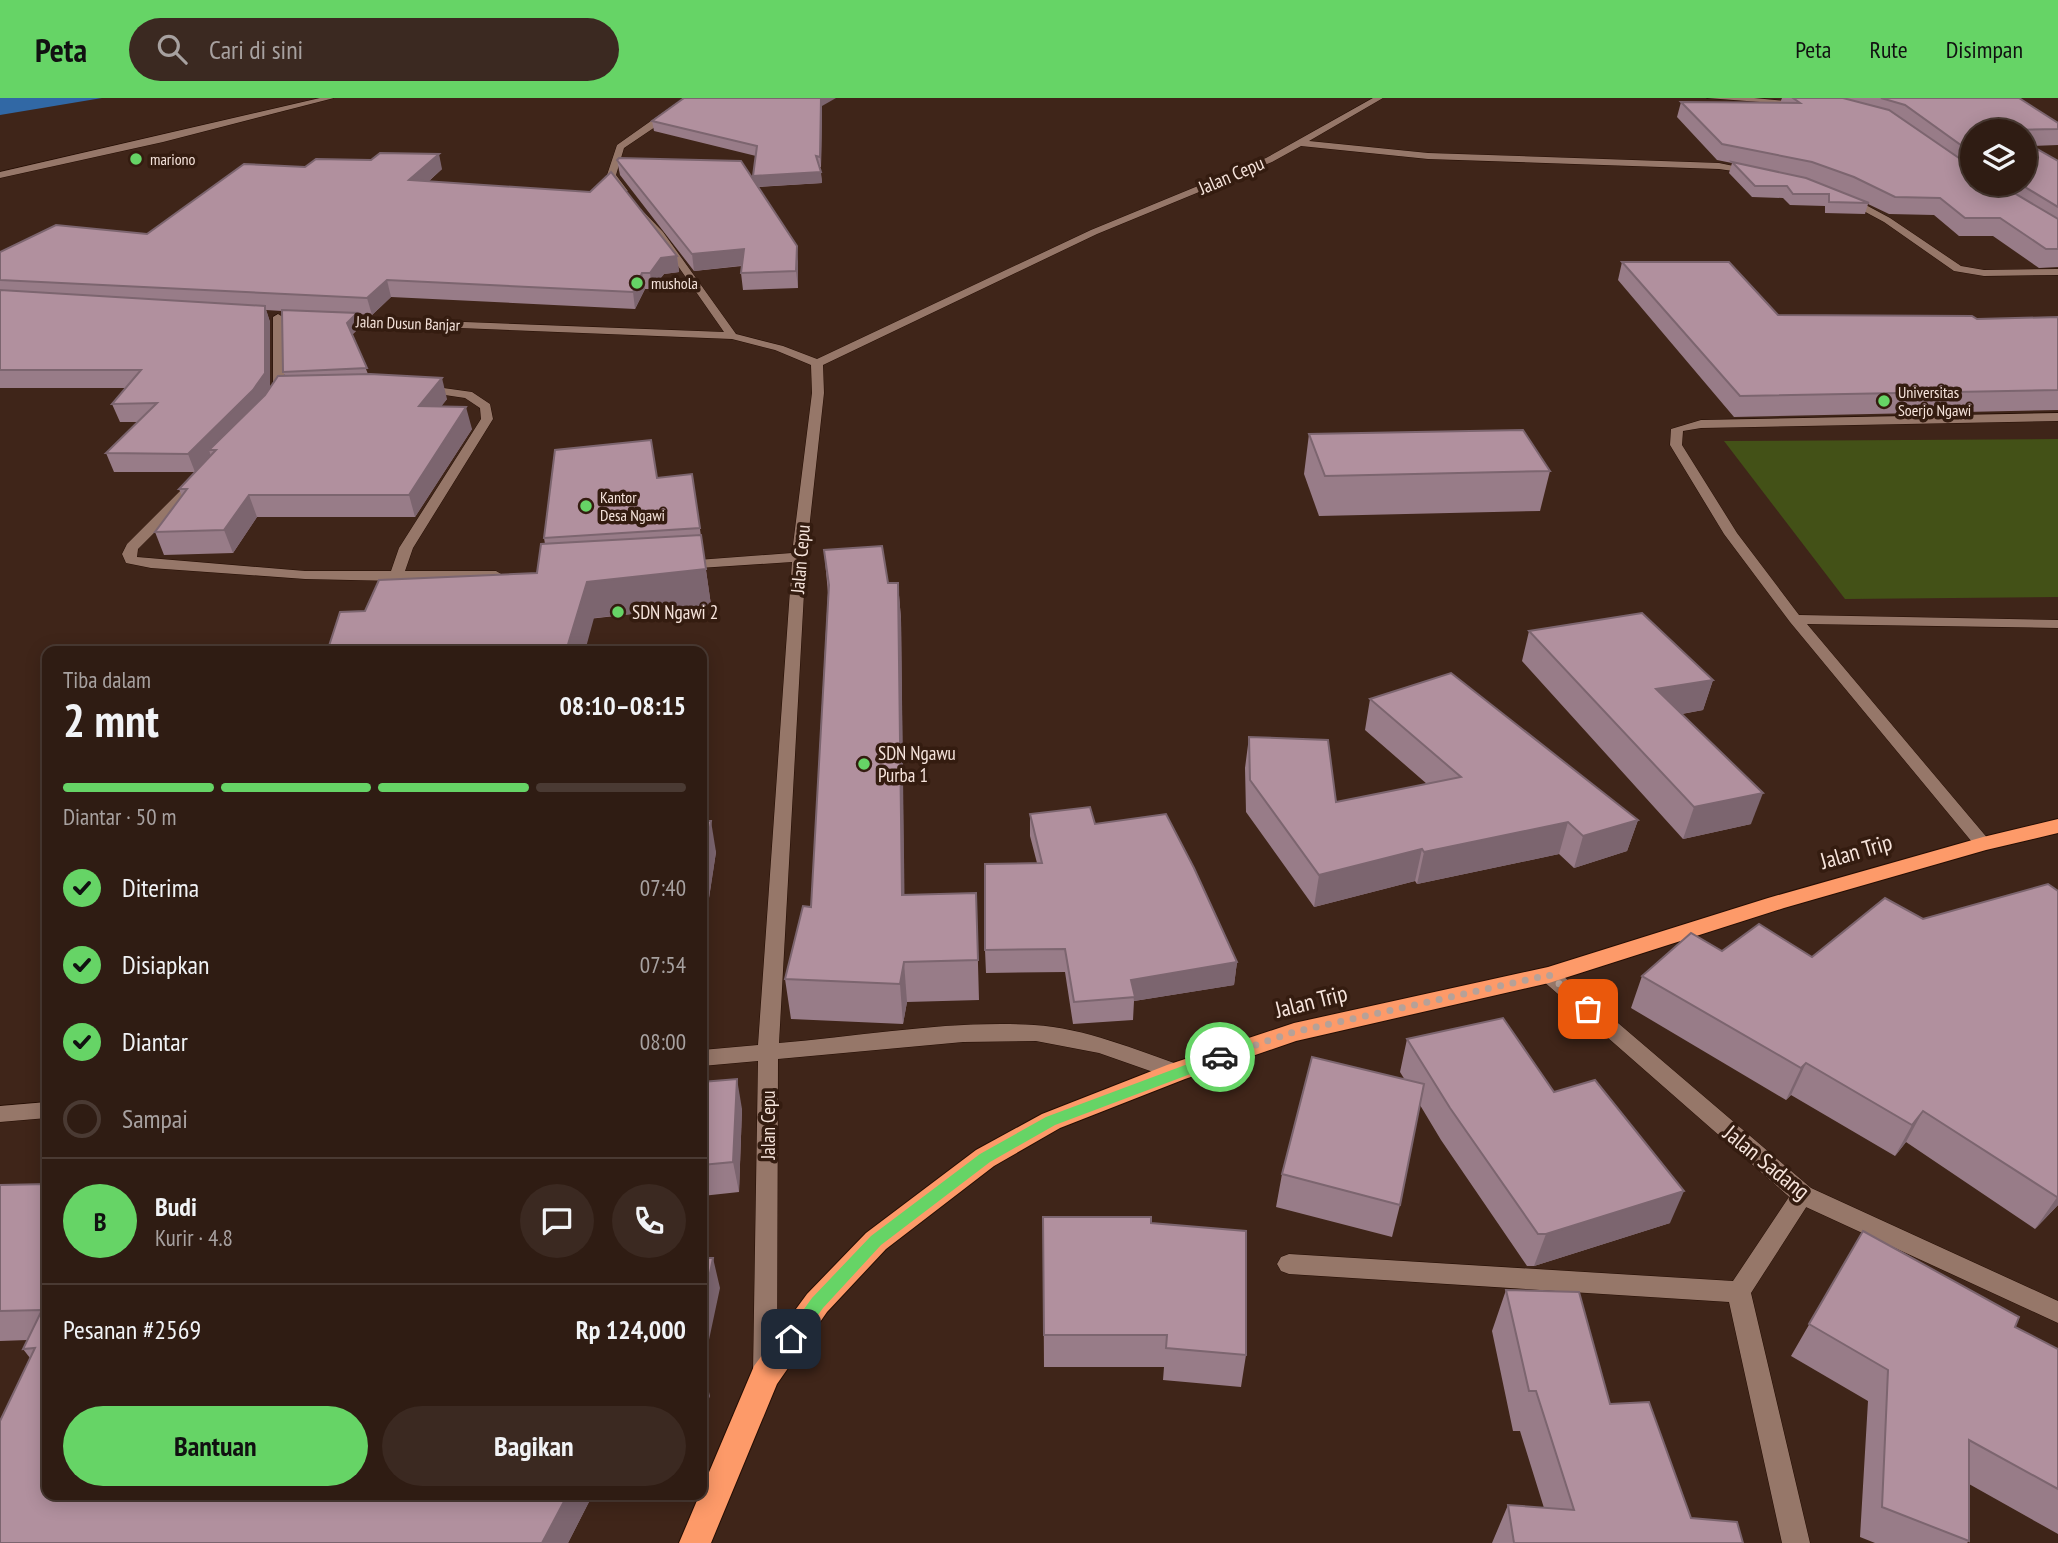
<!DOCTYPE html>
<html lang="id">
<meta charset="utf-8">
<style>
:root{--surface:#2f1c13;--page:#3b2921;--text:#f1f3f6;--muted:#a7a1a0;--line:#4a3a33;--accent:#66d466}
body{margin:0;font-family:"PT Sans Narrow",sans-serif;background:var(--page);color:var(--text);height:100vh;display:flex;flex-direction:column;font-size:26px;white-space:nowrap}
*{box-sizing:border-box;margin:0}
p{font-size:23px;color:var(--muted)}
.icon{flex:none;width:38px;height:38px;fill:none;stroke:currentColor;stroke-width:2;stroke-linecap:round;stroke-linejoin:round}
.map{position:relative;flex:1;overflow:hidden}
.details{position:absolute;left:42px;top:548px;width:665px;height:854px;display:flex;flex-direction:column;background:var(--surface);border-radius:14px;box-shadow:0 4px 18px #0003,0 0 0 2px var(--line)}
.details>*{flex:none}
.buttons{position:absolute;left:1960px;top:21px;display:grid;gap:14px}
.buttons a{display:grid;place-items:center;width:77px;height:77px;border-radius:50%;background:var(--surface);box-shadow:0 4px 18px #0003,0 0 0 2px var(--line);font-size:35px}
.pin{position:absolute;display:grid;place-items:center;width:60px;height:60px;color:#fff;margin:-30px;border-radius:14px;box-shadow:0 4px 10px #0006}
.courier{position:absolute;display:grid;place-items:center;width:70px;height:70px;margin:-35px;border:5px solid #66d466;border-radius:50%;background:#fff;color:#222;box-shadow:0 2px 9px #0007}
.head em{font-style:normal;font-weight:700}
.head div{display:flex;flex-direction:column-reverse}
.head{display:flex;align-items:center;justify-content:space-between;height:119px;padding:0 21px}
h1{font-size:46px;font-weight:700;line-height:52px}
.bar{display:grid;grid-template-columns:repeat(4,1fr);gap:10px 7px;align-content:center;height:84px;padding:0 21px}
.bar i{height:9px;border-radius:5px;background:var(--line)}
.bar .active{background:var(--accent)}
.bar p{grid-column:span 4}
.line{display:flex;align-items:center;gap:18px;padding:0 21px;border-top:2px solid var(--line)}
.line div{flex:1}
.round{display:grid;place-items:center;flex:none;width:74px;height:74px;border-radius:37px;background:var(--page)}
ol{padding:0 21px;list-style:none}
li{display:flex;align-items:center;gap:21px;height:77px}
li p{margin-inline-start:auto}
li .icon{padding:7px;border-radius:50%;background:var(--accent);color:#111;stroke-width:4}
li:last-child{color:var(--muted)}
li i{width:38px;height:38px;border:4px solid var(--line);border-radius:50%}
.cta{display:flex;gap:14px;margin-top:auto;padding:14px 21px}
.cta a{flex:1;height:80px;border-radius:42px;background:var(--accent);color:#111;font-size:28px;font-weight:700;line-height:80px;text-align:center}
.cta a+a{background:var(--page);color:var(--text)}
header{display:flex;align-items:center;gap:42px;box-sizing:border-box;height:98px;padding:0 35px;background:var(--accent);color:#111}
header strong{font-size:33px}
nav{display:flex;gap:38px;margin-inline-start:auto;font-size:24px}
.search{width:490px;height:63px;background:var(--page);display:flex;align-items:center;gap:18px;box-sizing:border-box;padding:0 24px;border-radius:38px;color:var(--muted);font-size:26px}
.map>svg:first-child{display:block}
.green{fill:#435117}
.water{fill:#3168a5}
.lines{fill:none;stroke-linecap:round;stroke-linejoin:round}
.lane-casing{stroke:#250e04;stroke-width:1}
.street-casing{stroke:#250e04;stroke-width:1}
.secondary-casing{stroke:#250e04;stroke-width:1}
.highway-casing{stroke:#250e04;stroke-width:2}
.lane{fill:#967769;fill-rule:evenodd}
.street{fill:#967769;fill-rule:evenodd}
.secondary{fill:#967769;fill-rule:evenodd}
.highway{fill:#fd9a69;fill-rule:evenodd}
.wall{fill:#987c88;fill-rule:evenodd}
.shaded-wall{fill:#7c656f}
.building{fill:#b1909e;stroke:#7c656f;stroke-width:2}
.route{fill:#66d466}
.done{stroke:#b6a198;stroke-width:7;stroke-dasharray:0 12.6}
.poi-dot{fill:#66d466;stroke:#341c10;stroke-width:2.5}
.labels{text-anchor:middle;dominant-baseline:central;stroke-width:7;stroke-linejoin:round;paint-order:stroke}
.far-poi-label{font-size:16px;fill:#f6e4dc;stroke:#341c10;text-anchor:start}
.far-street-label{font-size:16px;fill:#f6e4dc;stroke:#341c10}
.street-label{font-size:19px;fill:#f6e4dc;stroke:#341c10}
.poi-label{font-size:19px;fill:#f6e4dc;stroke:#341c10;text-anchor:start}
.near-street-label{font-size:23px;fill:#f6e4dc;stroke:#341c10}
</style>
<header>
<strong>Peta</strong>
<div class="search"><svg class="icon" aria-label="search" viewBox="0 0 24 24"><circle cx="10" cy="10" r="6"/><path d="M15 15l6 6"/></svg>Cari di sini</div>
<nav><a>Peta</a><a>Rute</a><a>Disimpan</a></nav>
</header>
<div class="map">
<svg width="2058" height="1445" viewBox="0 0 2058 1445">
<rect width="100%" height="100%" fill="#3f2519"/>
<path class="green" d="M2058 341V499L1845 501 1724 343Z"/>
<path class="water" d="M0 0H102L0 17Z"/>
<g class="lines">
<g class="lane-casing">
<path id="lane" d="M2058 315V323L1701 330 1683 333 1682 347 1737 435 1799 517 2058 522V530L1807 526 1989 742 1992 746 1989 750H1977L1790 524 1724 436 1670 347 1671 331 1701 322Z"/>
</g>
<g class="street-casing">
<g id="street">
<path d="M320 0H334L163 44 0 80V74Z"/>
<path d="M698 0 624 50 616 77 628 93 620 95 607 77 617 47 682 1Z"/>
<path d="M1373 0H1383L1309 43 1428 55 1719 65 1758 73 1754 76 1719 71 1428 61 1301 48 1272 64 1097 136 823 267 824 295 806 459 779 945C863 938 950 922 1034 927 1085 930 1136 952 1183 968L1186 974 1183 980 1176 982 1099 955 1036 943 963 944 778 961 777 1275 774 1283 765 1286 756 1283 753 1275 758 963 702 968V952L758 947 792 464 684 471 677 467 684 463 792 455 812 295 811 267 775 252 732 241 335 225 330 222 335 219 724 234 657 138 636 114 641 111 663 134 736 236 783 248 817 261 1091 132 1266 60Z"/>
<path d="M1707 0H1754L1806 5 1802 7Z"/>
<path d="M1845 99H1851L1890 120 1961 168 1984 172 2058 171V177L1984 178 1954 173 1884 124 1845 103Z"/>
<path d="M278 216 283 219 285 294 275 303 269 299 273 294V219Z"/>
<path d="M422 287 472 294 490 306 493 321 413 450 405 473H496L503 477 501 480 396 483 305 481 151 470 126 465 122 456 127 446 190 383 195 382 202 386 200 389 138 451 137 459 305 473H391L399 450 481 321 480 310 465 300 418 293V289Z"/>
<path d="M47 1004V1020L0 1024V1008Z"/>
<path d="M1803 1088 1811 1090 1814 1097 1751 1195 1810 1445H1782L1729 1204 1289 1176 1281 1173 1277 1166 1281 1159 1289 1156 1733 1183 1795 1090Z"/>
</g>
</g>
<g class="secondary-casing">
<path id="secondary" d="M1549 870 1556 872 1811 1090 2058 1203V1225L1795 1104 1542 882 1539 877 1542 872Z"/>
</g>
<g class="highway-casing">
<path id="highway" d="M2058 721V735L1986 752 1784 810 1549 885 1296 943 1185 981 1060 1030 994 1068 886 1151 827 1214 777 1286 711 1445H679L754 1268 807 1196 866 1135 976 1052 1042 1016 1167 967 1294 925 1548 869 1768 800 1983 739Z"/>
</g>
<use href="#lane" class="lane"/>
<use href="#street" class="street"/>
<use href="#secondary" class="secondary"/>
<use href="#highway" class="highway"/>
</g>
<g class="wall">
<path d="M1782 0H2019L2058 25V47L2031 48 2058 63V169L2039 170 1993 138H1959L1934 117 1889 116 1868 106 1865 116 1825 115V108L1790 107 1783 100 1752 99 1729 75 1732 65 1717 62 1677 19 1681 4 1780 5ZM1972 33H2025V86H1972Z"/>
<path d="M822 8 821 69H820L822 85 758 89 798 164V190L743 192 741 175 742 168 694 173 620 77 617 62 753 82 756 58 654 33 652 23Z"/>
<path d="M371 62 442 71 428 84 677 158 679 174 664 176 652 191H645L635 211 391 199 372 217 357 216 361 228 352 237 368 276 447 301 441 308 472 331 415 419H257L233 455 164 457 155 434 182 398 179 391 195 374H114L106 355 138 324H120L112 306 127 290H0V154L147 136 305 69ZM266 212 282 213 283 274 285 278 270 289V224Z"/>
<path d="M1622 164 1778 217 1977 221 2058 219V312L1734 319 1618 182Z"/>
<path d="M1309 336 1550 373 1540 413 1319 418 1304 376Z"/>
<path d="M692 376 711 507 328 551 365 513 537 475 545 446 544 440 658 380Z"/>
<path d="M824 452 888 485H898L901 521 904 797 976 795 979 902 907 904 903 926 791 921 785 881 811 809 828 495Z"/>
<path d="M1529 533 1713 582 1703 612 1682 616 1751 726 1683 741 1522 563Z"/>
<path d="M1370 601 1638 722 1627 753 1574 770 1559 756 1417 786 1415 783 1314 809 1246 714 1245 670 1249 639 1336 704 1427 686 1365 632Z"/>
<path d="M1030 716 1095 726 1237 864 1234 887 1134 903 1133 922 1073 926 1065 874 986 875 985 852 1037 765 1030 738Z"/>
<path d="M702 723 716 754 707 813H702Z"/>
<path d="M2058 793V1107L2035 1131 1906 1044 1895 1058 1791 997 1786 1002 1631 910 1642 878 1722 853 1812 859 1923 821Z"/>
<path d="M1407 941 1554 994 1670 1125 1534 1168H1527L1441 1042 1420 1007 1400 1107 1392 1139 1276 1109 1282 1076 1405 982 1400 974Z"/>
<path d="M702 984 742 1011 739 1094 702 1098Z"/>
<path d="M47 1086V1396H593L568 1445H0V1323L30 1260 23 1251 28 1242 0 1243V1087Z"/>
<path d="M1043 1119 1151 1125 1246 1257 1241 1289 1163 1282 1164 1269H1044Z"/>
<path d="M1863 1133 2015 1229 2058 1251V1436L1969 1386V1443L1967 1445H1875L1860 1439 1868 1303 1791 1258Z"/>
<path d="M1506 1192 1610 1306 1691 1420 1743 1445H1492L1508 1407 1544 1410 1520 1333H1513L1492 1233Z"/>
</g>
<g class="shaded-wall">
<path d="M821 0H836L822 8 821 69 820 59Z"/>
<path d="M439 56 442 71 413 97 409 82Z"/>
<path d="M821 74 822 85 754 89 753 78Z"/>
<path d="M797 148 798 164V190L796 173Z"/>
<path d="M744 151 746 167 694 173 692 156Z"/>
<path d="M677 158 679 174 664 176 652 191 650 175 661 160Z"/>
<path d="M642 175 645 191 635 211 633 194Z"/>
<path d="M387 182 391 199 372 217 367 200Z"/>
<path d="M265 208 270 224V293L216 352H209L211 358 195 374 188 356Z"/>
<path d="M357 215 361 228 350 238 347 225Z"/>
<path d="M442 280 447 301 425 330 419 308Z"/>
<path d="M466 309 472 331 415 419 409 397Z"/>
<path d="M249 397 257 419 233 455 224 432Z"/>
<path d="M701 437 711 507 594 520 585 553H566L587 484Z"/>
<path d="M898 485 901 521 905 837 902 797Z"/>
<path d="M1713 582 1703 612 1647 622 1656 591Z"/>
<path d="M1763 695 1751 726 1683 741 1694 709Z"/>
<path d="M1638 722 1627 753 1574 770 1583 738Z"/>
<path d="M711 723 716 754 707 813 702 779Z"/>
<path d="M1568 724 1559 756 1417 786 1424 754Z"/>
<path d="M1422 751 1415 783 1314 809 1319 777Z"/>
<path d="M904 864 907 904 903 926 900 886Z"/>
<path d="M1237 864 1234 887 1134 903 1131 882Z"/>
<path d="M1806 965 1791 997 1786 1002 1801 970Z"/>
<path d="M737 981 742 1011 739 1094 733 1064Z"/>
<path d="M1923 1013 1906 1044 1895 1058 1912 1027Z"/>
<path d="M1684 1093 1670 1125 1534 1168 1546 1136Z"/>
<path d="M2058 1098V1107L2035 1131Z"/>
<path d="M713 1160 720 1190 703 1270 710 1298 702 1319V1215Z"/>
<path d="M568 1396H593L568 1445H542Z"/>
</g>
<g class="building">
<path d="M684 0H821L820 59 816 58 821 74 753 78 757 48 652 23Z"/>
<path d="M1793 0H1843L1889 12 1972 69V86H1999L2058 121V151H2046L2000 120H1965L1940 100 1895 99 1854 79 1812 64 1722 46 1681 4 1800 5Z"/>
<path d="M1881 0H2019L2058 25V31L1972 33V55L1905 7Z"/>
<path d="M2025 44 2058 63V109L2020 86H2025Z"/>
<path d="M380 55 439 56 409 82 590 94 611 74 677 158 661 160 650 175H642L633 194 387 182 367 200 0 182V154L56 127 147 136 244 66 305 69 316 61 371 62Z"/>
<path d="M619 60 741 63 797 148 796 173 741 175 744 151 692 156 617 62Z"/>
<path d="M1732 64 1806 80 1869 105 1829 104V96H1793L1787 88H1755Z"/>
<path d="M1622 164H1729L1778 217 1972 218 1977 221 2058 219V292L1740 298Z"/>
<path d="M0 192 265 208V275L253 292 188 356 106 355 157 305 112 306 141 272H0Z"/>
<path d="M282 212 357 215 347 225 367 270 283 274Z"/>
<path d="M370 276 442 280 419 308 466 309 409 397H249L224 432 155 434 187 391H179L216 352H209L265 297 278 278Z"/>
<path d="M1523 332 1550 373 1325 378 1309 336Z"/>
<path d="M651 342 657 380 692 376 700 430 544 440 555 352Z"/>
<path d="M701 437 706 471 587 484 566 553H315L316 551H328L340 514 365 513 379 482 537 475 541 446Z"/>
<path d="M882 448 888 485H898L902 797 976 795 978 862 904 864 900 886 785 881 803 808 811 809 829 487 824 452Z"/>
<path d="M1642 515 1713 582 1656 591 1763 695 1694 709 1529 533Z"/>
<path d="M1451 575 1638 722 1583 738 1568 724 1424 754 1422 751 1319 777 1250 682 1249 639 1328 642 1336 704 1461 679 1370 601Z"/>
<path d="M1090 709 1095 726 1166 716 1194 770 1237 864 1131 882 1135 899 1074 904 1065 851 985 852V766L1042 765 1030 716Z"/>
<path d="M702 723H711L702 779Z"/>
<path d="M2048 786 2058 793V1098L2057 1099 1923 1013 1912 1027 1806 965 1801 970 1642 878 1691 835 1722 853 1759 826 1812 859 1885 800 1923 821Z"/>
<path d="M1503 920 1554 994 1595 982 1684 1093 1546 1136H1538L1450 1010 1407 941Z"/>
<path d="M1312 959 1424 986 1400 1107 1282 1076Z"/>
<path d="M737 981 733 1064 702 1067V984Z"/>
<path d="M47 1086V1396H568L542 1445H0V1323L35 1250 23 1251 42 1212 0 1213V1087Z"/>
<path d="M1043 1119H1151V1125L1246 1133V1257L1166 1250 1167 1237H1044Z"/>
<path d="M1863 1133 2019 1219 2015 1229 2058 1251V1391L1969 1342V1443L1882 1409 1888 1272 1809 1226Z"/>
<path d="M702 1160H713L702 1215Z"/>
<path d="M1506 1192 1579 1194 1610 1306 1649 1304 1691 1420 1737 1424 1743 1445H1514L1508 1407 1574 1412 1536 1293H1529Z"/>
</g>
<path class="route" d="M1220 954 1227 959 1225 963 1055 1027 990 1064 881 1147 823 1210 797 1246H786L783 1241 786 1236 812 1200 871 1138 980 1056 1046 1019Z"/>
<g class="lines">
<path class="done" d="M1220 959 1294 934 1549 877 1588 911"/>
</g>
<g class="poi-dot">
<circle cx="136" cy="61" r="7"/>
<circle cx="637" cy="185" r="7"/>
<circle cx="1884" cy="303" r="7"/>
<circle cx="586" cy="408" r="7"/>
<circle cx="618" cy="514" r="7"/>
<circle cx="864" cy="666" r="7"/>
</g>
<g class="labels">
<g class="far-poi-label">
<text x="150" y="61">mariono</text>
<text x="651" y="185">mushola</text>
<text x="1898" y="294">Universitas<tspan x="1898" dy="18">Soerjo Ngawi</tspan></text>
<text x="600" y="399">Kantor<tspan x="600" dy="18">Desa Ngawi</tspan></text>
</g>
<g class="far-street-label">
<text transform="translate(408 225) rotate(2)">Jalan Dusun Banjar</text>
</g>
<g class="street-label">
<text transform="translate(1231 77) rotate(-23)">Jalan Cepu</text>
<text transform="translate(800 461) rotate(-85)">Jalan Cepu</text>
<text transform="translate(768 1027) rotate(-90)">Jalan Cepu</text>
</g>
<g class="poi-label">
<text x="632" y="514">SDN Ngawi 2</text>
<text x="878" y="655">SDN Ngawu<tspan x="878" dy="22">Purba 1</tspan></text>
</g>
<g class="near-street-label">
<text transform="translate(1856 753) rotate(-16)">Jalan Trip</text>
<text transform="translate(1311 903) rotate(-14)">Jalan Trip</text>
<text transform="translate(1767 1064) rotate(39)">Jalan Sadang</text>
</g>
</g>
</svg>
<div class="buttons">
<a><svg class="icon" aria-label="layers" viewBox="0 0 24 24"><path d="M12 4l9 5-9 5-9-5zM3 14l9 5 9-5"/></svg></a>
</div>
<div class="pin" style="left:1588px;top:911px;background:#ea580c"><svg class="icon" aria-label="bag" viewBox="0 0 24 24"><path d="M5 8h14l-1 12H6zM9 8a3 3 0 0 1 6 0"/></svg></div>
<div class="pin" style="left:791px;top:1241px;background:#1f2937"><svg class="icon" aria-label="home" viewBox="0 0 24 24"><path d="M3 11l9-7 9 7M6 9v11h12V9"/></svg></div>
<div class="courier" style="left:1220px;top:959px"><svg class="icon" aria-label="car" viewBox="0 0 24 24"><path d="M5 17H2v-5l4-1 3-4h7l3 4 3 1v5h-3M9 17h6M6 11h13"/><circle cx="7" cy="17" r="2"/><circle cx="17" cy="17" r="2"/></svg></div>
<section class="details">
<div class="head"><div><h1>2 mnt</h1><p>Tiba dalam</p></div><em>08:10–08:15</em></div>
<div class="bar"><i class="active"></i><i class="active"></i><i class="active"></i><i></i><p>Diantar · 50 m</p></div>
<ol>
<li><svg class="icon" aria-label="check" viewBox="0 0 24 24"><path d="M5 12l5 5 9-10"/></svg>Diterima<p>07:40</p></li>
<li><svg class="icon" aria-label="check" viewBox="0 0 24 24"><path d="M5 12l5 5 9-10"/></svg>Disiapkan<p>07:54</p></li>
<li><svg class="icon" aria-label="check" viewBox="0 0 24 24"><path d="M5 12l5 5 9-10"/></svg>Diantar<p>08:00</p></li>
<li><i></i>Sampai</li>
</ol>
<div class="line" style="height:126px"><b class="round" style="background:var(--accent);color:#111">B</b><div><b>Budi</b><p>Kurir · 4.8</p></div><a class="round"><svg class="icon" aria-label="chat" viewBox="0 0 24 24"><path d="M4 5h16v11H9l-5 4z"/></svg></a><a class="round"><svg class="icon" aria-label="phone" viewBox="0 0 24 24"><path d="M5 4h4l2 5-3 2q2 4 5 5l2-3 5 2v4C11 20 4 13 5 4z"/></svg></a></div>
<div class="line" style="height:91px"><div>Pesanan #2569</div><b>Rp 124,000</b></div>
<div class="cta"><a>Bantuan</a><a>Bagikan</a></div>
</section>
</div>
